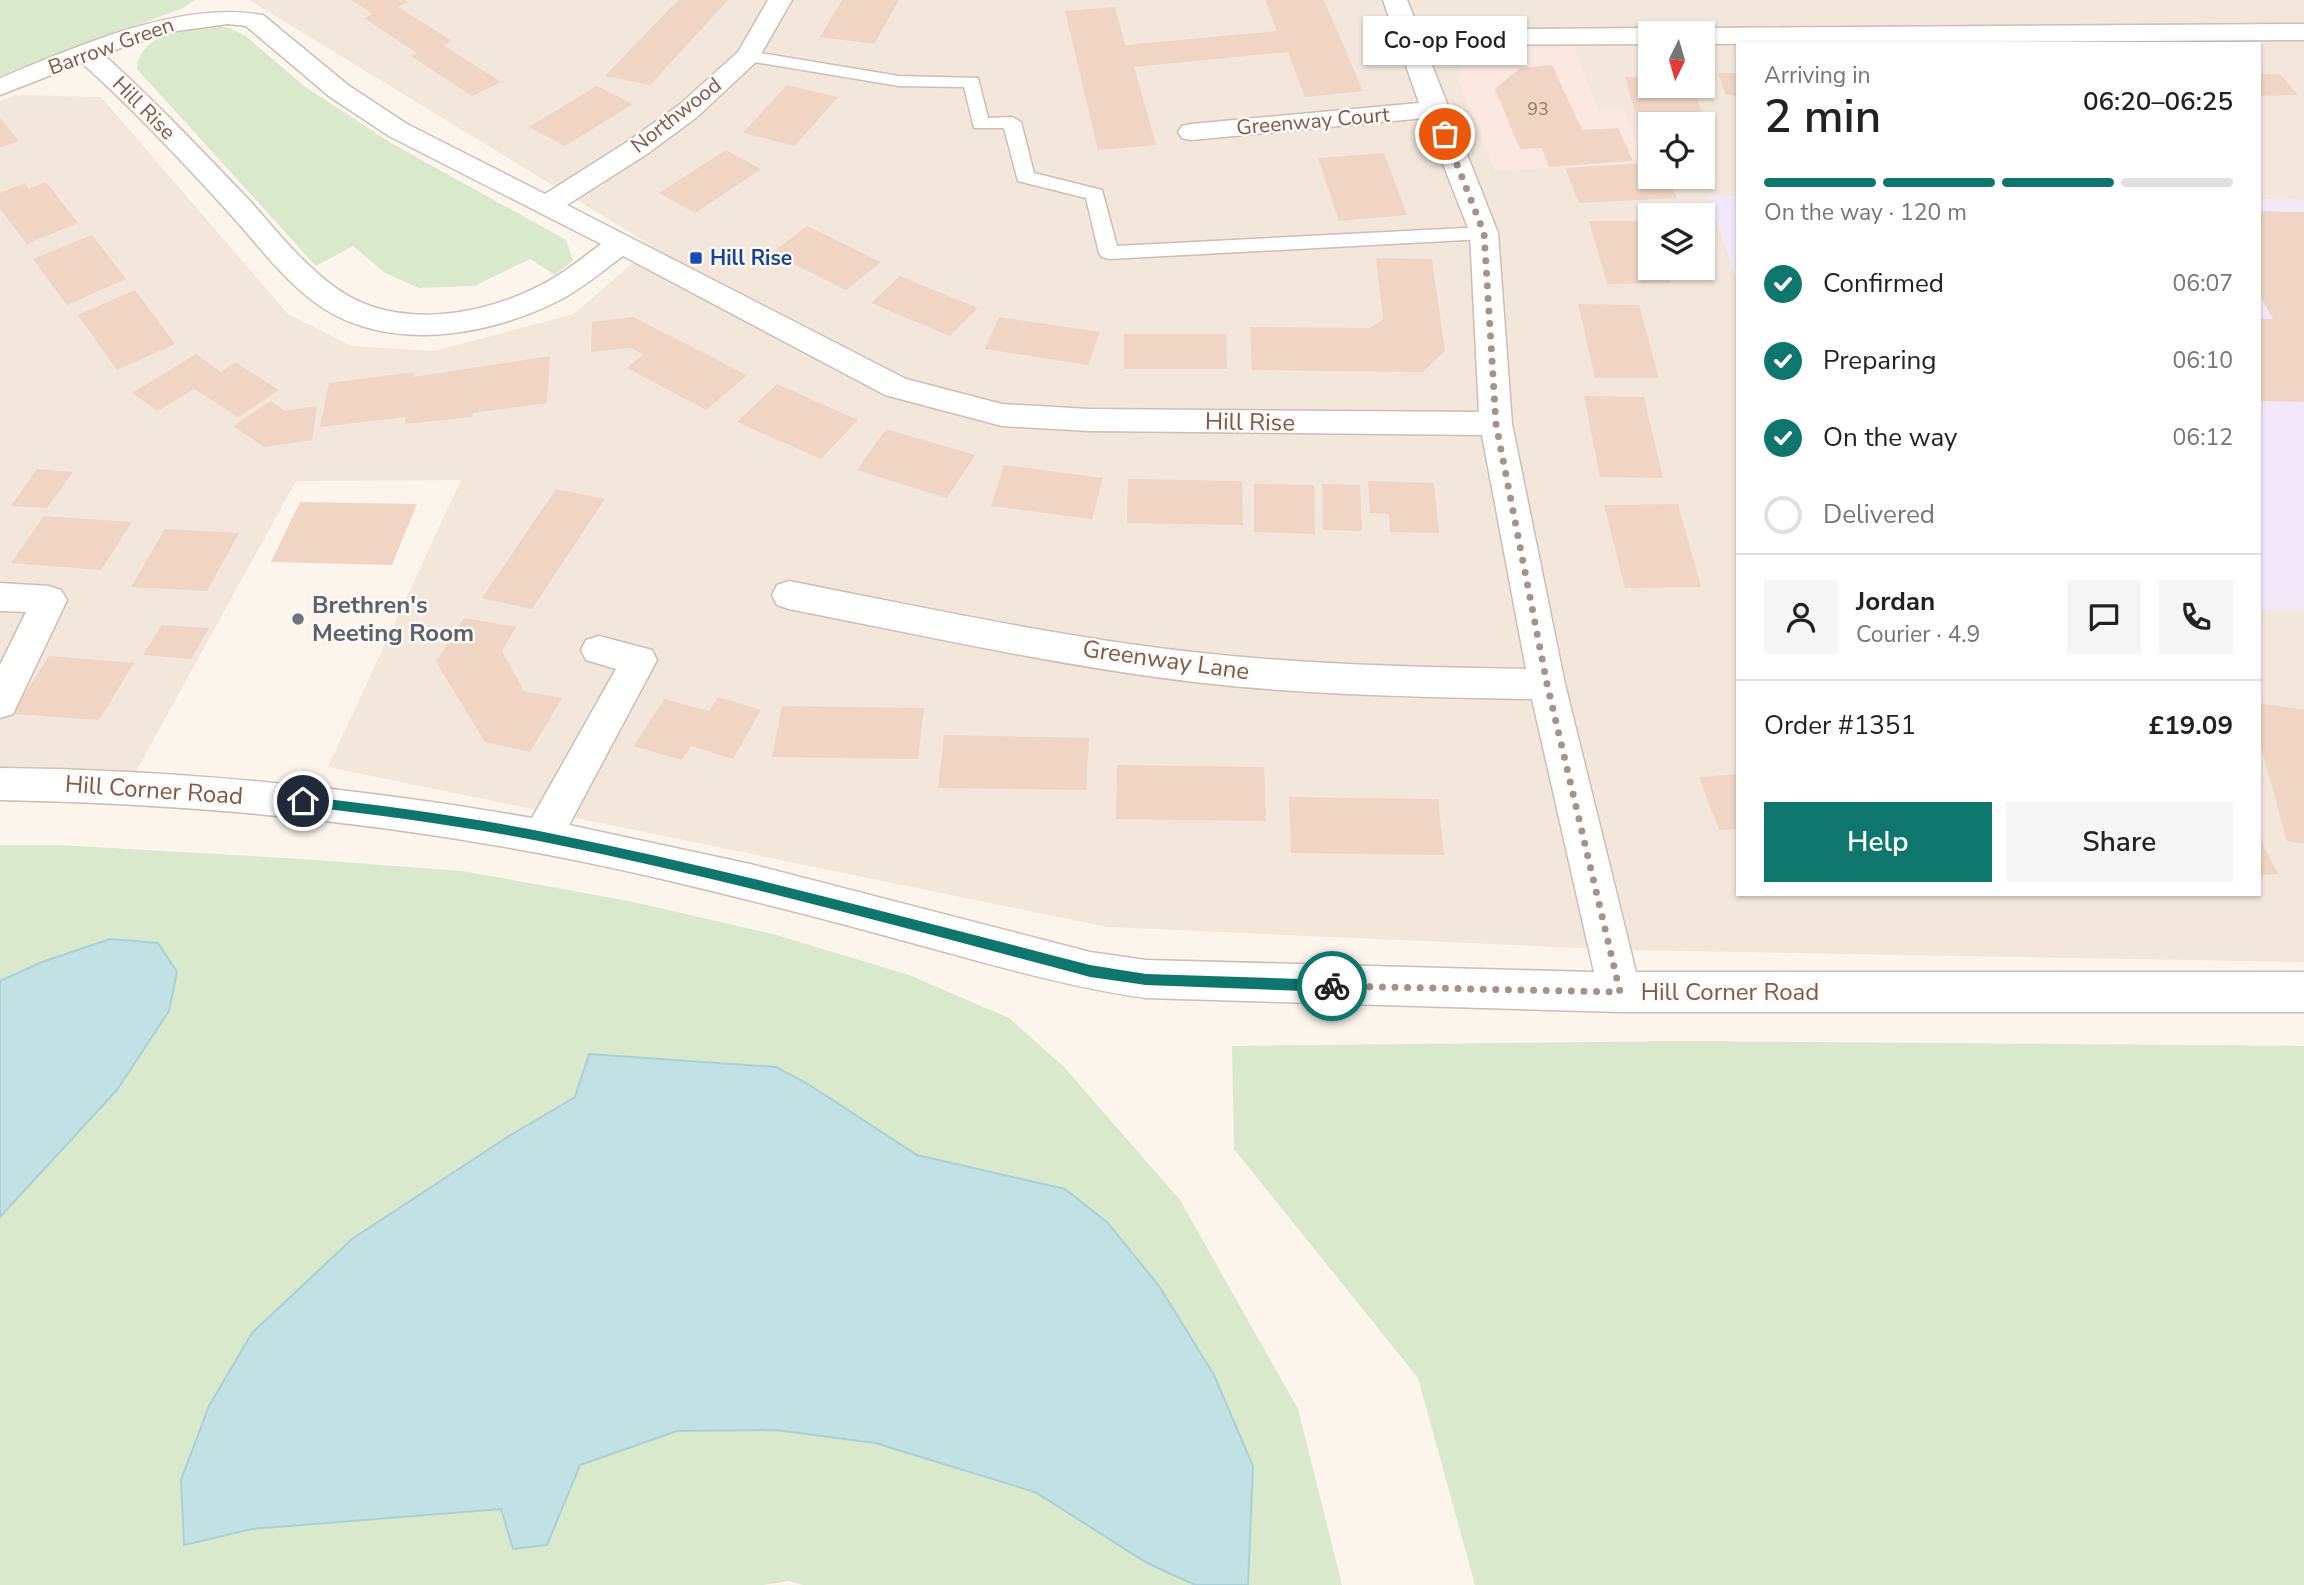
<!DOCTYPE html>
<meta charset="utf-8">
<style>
:root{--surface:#fff;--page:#f6f6f6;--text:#222;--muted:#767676;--line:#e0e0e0;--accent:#0f766e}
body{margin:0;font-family:"Nunito Sans",sans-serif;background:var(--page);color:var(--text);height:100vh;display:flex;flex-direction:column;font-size:26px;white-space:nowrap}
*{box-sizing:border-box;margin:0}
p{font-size:23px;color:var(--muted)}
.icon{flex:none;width:38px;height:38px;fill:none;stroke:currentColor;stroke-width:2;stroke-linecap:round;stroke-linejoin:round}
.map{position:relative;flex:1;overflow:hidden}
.drawer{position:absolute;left:1736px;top:42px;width:525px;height:854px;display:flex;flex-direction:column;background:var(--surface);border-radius:0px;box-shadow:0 2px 5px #0004}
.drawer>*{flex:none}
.needle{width:46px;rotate:185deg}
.tools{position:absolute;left:1638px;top:21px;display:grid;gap:14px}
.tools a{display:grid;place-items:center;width:77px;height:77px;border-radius:0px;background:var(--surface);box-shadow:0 2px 5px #0004;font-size:35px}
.pin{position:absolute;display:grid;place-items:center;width:60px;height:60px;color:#fff;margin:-30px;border:4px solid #fff;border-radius:50%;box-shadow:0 2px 7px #0007}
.courier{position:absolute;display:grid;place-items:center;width:70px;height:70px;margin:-35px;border:5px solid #0f766e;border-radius:50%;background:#fff;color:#222;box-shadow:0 2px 9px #0007}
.bubble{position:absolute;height:49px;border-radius:0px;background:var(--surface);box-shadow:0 2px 5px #0004;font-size:23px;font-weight:600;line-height:49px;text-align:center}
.head em{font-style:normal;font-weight:600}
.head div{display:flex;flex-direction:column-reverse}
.head{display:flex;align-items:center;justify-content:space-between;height:119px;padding:0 28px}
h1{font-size:46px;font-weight:600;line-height:52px}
.bar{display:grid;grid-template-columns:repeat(4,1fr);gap:10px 7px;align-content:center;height:84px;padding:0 28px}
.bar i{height:9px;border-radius:5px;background:var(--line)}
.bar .active{background:var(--accent)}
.bar p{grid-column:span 4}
.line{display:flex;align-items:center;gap:18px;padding:0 28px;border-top:2px solid var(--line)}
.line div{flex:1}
.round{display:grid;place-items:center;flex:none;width:74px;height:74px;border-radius:0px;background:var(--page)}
ol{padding:0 28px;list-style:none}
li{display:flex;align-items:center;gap:21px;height:77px}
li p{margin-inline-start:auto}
li .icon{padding:7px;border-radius:50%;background:var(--accent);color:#fff;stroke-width:4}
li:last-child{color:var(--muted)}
li i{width:38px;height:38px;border:4px solid var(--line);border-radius:50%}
.action{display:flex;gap:14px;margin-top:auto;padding:14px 28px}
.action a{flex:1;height:80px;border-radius:0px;background:var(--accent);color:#fff;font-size:28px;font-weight:600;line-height:80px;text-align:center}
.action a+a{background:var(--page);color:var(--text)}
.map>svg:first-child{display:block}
.residential{fill:#f3e7db;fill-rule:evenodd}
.commercial{fill:#fbe8e1}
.education{fill:#f2e8f9}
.green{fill:#d8eacb}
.water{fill:#c1e1e5;stroke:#a8d1d7;stroke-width:2}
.building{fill:#f0d5c5}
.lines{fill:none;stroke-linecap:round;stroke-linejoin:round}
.service-casing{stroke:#cebdb1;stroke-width:3}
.minor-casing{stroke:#cebdb1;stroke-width:3}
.service{fill:#fff;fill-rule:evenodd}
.minor{fill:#fff;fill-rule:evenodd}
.route{fill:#0f766e}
.done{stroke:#a69286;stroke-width:7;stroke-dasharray:0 12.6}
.transit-dot{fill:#1a4fb4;stroke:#fef9f3;stroke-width:2.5}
.worship-dot{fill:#6b7280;stroke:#fef9f3;stroke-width:2.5}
.labels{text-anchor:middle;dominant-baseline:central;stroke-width:5;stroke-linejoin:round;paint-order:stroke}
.far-number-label{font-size:18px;fill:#957a6c}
.far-street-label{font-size:21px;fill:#775c4f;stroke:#fef9f3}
.far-transit-label{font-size:21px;font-weight:bold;fill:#164399;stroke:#fef9f3;text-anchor:start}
.street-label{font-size:24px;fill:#775c4f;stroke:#fef9f3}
.worship-label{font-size:24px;font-weight:bold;fill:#5b616d;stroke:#fef9f3;text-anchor:start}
</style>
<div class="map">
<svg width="2304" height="1585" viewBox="0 0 2304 1585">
<rect width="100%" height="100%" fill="#fcf5ec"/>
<path class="residential" d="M249 0H2304V200L2259 199V44H1738V196H1708L1738 282V894H2259V610H2304V962L1625 950 1107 927 328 767 461 480 296 481 128 786 0 785V101L16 95 101 97 288 314 351 346 434 351 574 314 652 246ZM1650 33H1703V86H1650ZM1650 124H1703V177H1650ZM1650 215H1703V268H1650Z"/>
<path class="commercial" d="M1574 47 1598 110H1623L1646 162 1495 171 1457 78 1465 58 1489 50Z"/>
<g class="education">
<path d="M1708 196H1738V281Z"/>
<path d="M2259 199 2304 200V610H2259Z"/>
</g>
<g class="green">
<path d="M0 0H195L183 8 0 76Z"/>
<path d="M214 25 229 28 246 36 304 86 391 143 566 240 573 260 555 275 530 259 474 286 419 288 385 273 353 246 316 266 137 69C139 34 187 28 214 25Z"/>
<path d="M0 845H58L302 859 462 871 629 901 773 934 909 975 1009 1018 1064 1067 1180 1200 1298 1409 1342 1585H803L789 1581 763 1585H0Z"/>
<path d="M1681 1041 2304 1046V1585H1475L1418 1378 1234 1149 1232 1046Z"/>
</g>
<g class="water">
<path d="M110 939 158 943 177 972 169 1011 117 1090 0 1217V981L42 962Z"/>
<path d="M589 1054 776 1067 808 1084 917 1155 1065 1189 1108 1223 1159 1286 1214 1375 1253 1466 1248 1585H1195L1147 1563 1035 1492 875 1443 776 1430 677 1431 580 1465 547 1545 513 1549 501 1509 252 1529 184 1545 181 1480 209 1406 252 1333 352 1239 509 1136 575 1097Z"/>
</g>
<g class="building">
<path d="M351 0H405L408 2 398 7 452 41 443 45 501 82 472 96 411 56 417 53 364 18 373 14Z"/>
<path d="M678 0H728L650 85 605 76Z"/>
<path d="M842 0H899L874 44 820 37Z"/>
<path d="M1265 0H1324L1363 91 1305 97 1288 52 1134 67 1156 145 1098 150 1065 11 1115 7 1125 45 1277 31Z"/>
<path d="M1552 65 1582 130 1618 128 1633 161 1549 167 1542 148 1520 149 1495 89 1520 68Z"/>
<path d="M1718 73H1738V96L1726 95Z"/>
<path d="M2259 74H2280L2298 95 2259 96Z"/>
<path d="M1625 77H1650V86H1693L1711 139H1703V124H1650V138H1643Z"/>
<path d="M787 85 838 97 795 146 743 133Z"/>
<path d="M597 86 633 104 565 146 529 127Z"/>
<path d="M0 118 19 141 0 148Z"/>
<path d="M726 150 761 169 695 213 659 193Z"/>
<path d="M1384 153 1407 215 1339 221 1318 158Z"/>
<path d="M1650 163V177H1667L1677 198 1579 203 1565 168Z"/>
<path d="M46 182 78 223 27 244 0 209V193L25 183 29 189Z"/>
<path d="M2259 211 2304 212V402L2259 401V319H2273L2259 294Z"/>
<path d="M1589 221H1650V268H1665L1670 283 1607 284Z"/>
<path d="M807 226 881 262 846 290 772 253Z"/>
<path d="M92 235 126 279 67 305 33 259Z"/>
<path d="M1376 258 1432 259 1445 351 1423 372 1252 370 1250 327 1370 328 1383 319Z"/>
<path d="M900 276 978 308 950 336 871 303Z"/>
<path d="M135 290 175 344 117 370 78 315Z"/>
<path d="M1578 304 1639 305 1659 378H1595Z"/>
<path d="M633 317 747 375 706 410 627 368 644 354 630 348 591 352 592 322Z"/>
<path d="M999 317 1100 332 1088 365 985 349Z"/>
<path d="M1124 334H1226L1227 369H1124Z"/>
<path d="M196 354 221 372 235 362 279 390 238 417 194 389 158 411 132 393Z"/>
<path d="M550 356 547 403 473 413 472 417 405 424 406 417 320 427 329 383 414 372 413 377Z"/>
<path d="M777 384 858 420 821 459 737 422Z"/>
<path d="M1584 396 1644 397 1663 478 1600 477Z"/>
<path d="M271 401 285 411 317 406 312 440 264 447 233 426Z"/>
<path d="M886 429 975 455 947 498 857 470Z"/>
<path d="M1004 465 1103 478 1092 519 991 506Z"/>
<path d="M37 469 73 472 47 508 11 506Z"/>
<path d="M1128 479 1242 481 1243 525 1127 523Z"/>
<path d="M1368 481 1434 483 1439 533 1390 532 1389 514 1370 513Z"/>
<path d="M1254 484 1314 485 1315 534 1254 532Z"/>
<path d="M1322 484 1360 485 1362 531 1323 530Z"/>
<path d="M556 489 605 499 532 609 482 598Z"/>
<path d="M300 502 417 504 392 565 271 562Z"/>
<path d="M1678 504 1701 587 1625 588 1604 505Z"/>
<path d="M44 516 132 522 101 570 11 563Z"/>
<path d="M165 529 239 533 207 591 131 587Z"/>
<path d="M464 618 516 627 502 651 524 691 562 698 530 752 485 742 436 662Z"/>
<path d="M162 625 209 628 191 659 143 655Z"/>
<path d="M49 656 134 663 99 720 12 714Z"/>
<path d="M718 697 761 710 733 759 691 746 682 760 634 746 664 699 709 711Z"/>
<path d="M2259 703 2304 710V844L2287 841 2259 740Z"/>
<path d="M782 706 924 708 918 759 772 757Z"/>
<path d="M944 735 1089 738 1086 790 938 788Z"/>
<path d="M1117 765 1264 767 1266 821 1116 819Z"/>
<path d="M1738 774V829L1719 830 1699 777Z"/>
<path d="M1289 797 1438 799 1444 855 1291 853Z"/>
<path d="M2259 836 2278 874 2259 875Z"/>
</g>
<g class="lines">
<g class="service-casing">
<path id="service" d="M748 51 899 76 978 78 988 118 1012 117 1021 122 1034 173 1102 190 1117 246 1484 227 1491 229 1494 233 1491 237 1484 239 1109 259 1102 257 1099 253 1086 198 1018 181 1004 128H974L964 87 899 86 742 60 739 56 742 52Z"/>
</g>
<g class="minor-casing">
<g id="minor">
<path d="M768 0H792L757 61 697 117 647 154 567 205 906 379 1002 404 1089 409 1479 412 1470 233 1425 118 1191 140 1182 138 1178 132 1182 126 1191 124 1419 103 1383 0H1407L1419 30 1650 28 1659 31 1661 33H1650V44L1424 45 1498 233 1512 424 1565 684 1636 972H2304V1012H1620L1146 998C1066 987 990 964 912 943 829 920 746 899 662 879 445 828 223 804 0 800V768C179 770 355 787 532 818L616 669 586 660 581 650 586 640 599 636 652 650 657 660 569 825 750 864 1090 952 1146 960 1594 972 1532 699C1422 697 1312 695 1203 683 1063 667 926 636 789 609L777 605 772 595 777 585 789 581C926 608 1063 638 1202 653 1310 665 1418 667 1526 669L1482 435 1089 431 1002 426 885 395 623 256C602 271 582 289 558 301 492 334 401 351 333 314 291 291 262 249 230 214 183 162 134 110 82 63L0 95V78C77 47 179 0 263 15L348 85 407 124 545 194 627 142 679 105 738 52ZM228 24 246 26 330 97 389 136 601 244C581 259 562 275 539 286 479 317 394 330 336 288 302 264 277 231 250 201 202 151 154 100 103 54L169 32Z"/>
<path d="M2304 24V40L1703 44V33H1692L1703 28Z"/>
<path d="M0 583 49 586 61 590 67 600 13 714 0 718V665L26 612 0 611Z"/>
</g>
</g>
<use href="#service" class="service"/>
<use href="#minor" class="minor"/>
</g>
<path class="route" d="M303 796C384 806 464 816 544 832 728 869 909 918 1090 965L1146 974 1332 980 1338 986 1332 992 1146 985 1090 977C909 929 728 879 544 842 464 826 384 816 303 806L297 801Z"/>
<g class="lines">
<path class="done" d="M1332 986 1620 992 1547 684 1496 424 1484 233 1445 134"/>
</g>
<rect class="transit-dot" x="689" y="251" width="14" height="14" rx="3.5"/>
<circle class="worship-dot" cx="298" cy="619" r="7"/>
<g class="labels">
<g class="far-number-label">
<text x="1538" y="109">93</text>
</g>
<g class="far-street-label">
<text transform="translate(111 46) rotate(-20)">Barrow Green</text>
<text transform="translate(144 108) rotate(45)">Hill Rise</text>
<text transform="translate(676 115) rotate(-38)">Northwood</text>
<text transform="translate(1313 121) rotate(-5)">Greenway Court</text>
</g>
<g class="far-transit-label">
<text x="710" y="258">Hill Rise</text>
</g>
<g class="street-label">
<text transform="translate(1250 422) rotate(1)">Hill Rise</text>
<text transform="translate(1166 660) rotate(8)">Greenway Lane</text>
<text transform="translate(154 790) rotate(4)">Hill Corner Road</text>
<text x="1730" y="992">Hill Corner Road</text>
</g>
<g class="worship-label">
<text x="312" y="605">Brethren's<tspan x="312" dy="28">Meeting Room</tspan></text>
</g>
</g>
</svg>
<div class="tools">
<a><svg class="needle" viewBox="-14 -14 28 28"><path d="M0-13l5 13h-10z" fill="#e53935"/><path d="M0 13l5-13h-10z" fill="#767676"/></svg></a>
<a><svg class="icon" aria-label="locate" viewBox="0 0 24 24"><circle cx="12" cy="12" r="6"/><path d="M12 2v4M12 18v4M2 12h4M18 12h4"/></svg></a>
<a><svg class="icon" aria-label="layers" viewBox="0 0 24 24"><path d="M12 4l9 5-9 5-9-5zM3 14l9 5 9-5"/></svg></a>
</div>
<div class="pin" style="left:1445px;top:134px;background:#ea580c"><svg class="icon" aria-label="bag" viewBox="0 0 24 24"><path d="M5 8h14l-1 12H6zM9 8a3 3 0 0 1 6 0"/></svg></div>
<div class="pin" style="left:303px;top:801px;background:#1f2937"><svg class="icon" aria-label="home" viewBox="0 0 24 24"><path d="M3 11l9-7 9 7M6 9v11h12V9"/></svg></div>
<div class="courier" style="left:1332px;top:986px"><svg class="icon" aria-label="bike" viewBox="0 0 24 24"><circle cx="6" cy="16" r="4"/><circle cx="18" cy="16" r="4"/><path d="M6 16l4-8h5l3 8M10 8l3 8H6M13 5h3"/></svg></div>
<div class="bubble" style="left:1363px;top:16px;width:164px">Co-op Food</div>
<section class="drawer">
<div class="head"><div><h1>2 min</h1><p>Arriving in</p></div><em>06:20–06:25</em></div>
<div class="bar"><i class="active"></i><i class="active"></i><i class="active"></i><i></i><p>On the way · 120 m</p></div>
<ol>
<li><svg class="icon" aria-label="check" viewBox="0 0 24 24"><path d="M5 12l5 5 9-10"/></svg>Confirmed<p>06:07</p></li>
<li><svg class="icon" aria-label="check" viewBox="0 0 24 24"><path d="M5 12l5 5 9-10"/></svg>Preparing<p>06:10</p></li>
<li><svg class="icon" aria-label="check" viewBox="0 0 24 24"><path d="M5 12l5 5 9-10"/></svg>On the way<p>06:12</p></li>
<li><i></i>Delivered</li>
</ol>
<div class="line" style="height:126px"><a class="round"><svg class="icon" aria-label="person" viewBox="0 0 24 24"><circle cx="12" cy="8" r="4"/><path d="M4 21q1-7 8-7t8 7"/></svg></a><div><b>Jordan</b><p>Courier · 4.9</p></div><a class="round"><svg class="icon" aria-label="chat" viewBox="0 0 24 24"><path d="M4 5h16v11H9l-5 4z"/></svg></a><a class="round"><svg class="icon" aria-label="phone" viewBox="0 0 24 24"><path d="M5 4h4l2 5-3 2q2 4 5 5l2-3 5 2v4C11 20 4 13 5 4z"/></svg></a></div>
<div class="line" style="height:91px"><div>Order #1351</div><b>£19.09</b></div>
<div class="action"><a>Help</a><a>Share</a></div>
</section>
</div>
